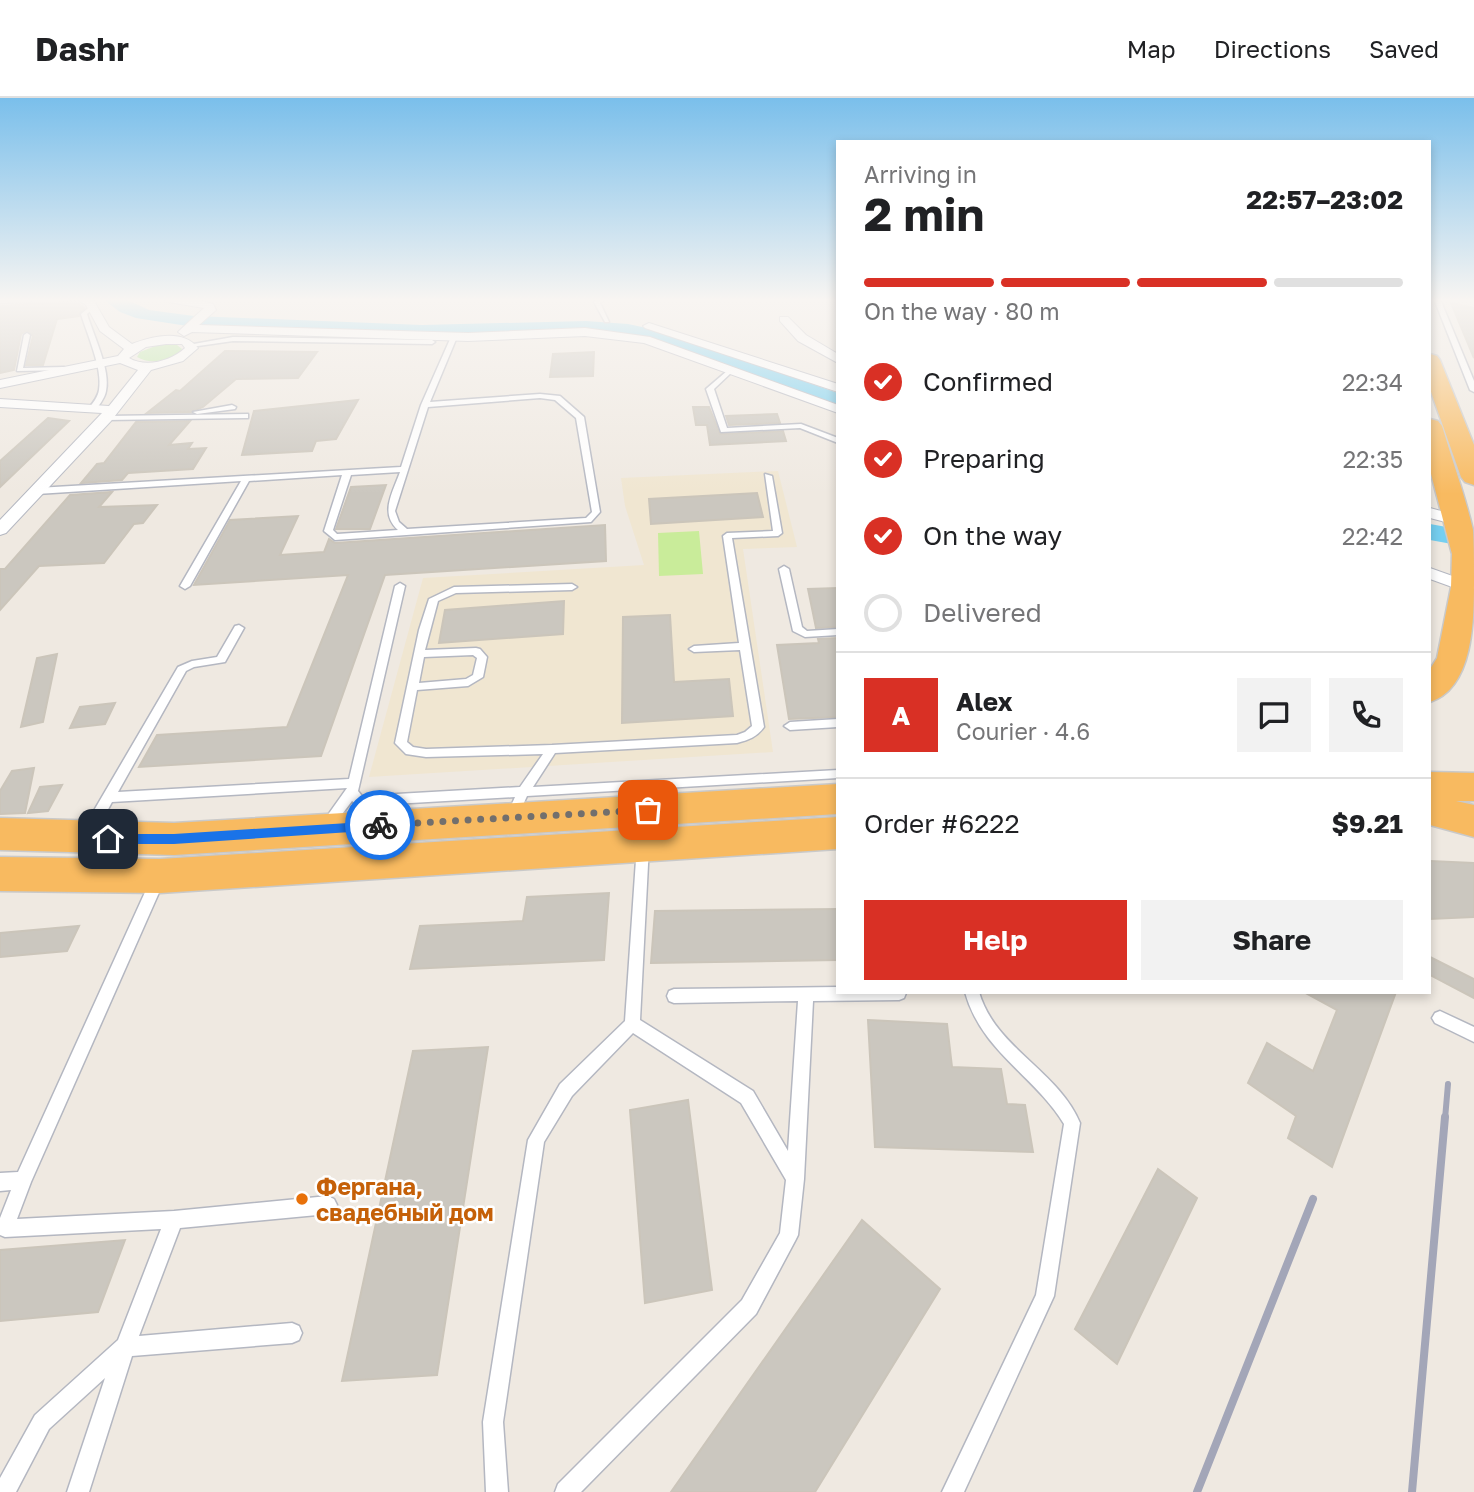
<!DOCTYPE html>
<meta charset="utf-8">
<style>
:root{--surface:#fff;--page:#f2f2f2;--text:#202124;--muted:#757577;--line:#e0e0e0;--accent:#d93025}
body{margin:0;font-family:"Golos Text",sans-serif;background:var(--page);color:var(--text);height:100vh;display:flex;flex-direction:column;font-size:26px;white-space:nowrap}
*{box-sizing:border-box;margin:0}
p{font-size:23px;color:var(--muted)}
.icon{flex:none;width:38px;height:38px;fill:none;stroke:currentColor;stroke-width:2;stroke-linecap:round;stroke-linejoin:round}
.map{position:relative;flex:1;overflow:hidden}
.side{position:absolute;left:836px;top:42px;width:595px;height:854px;display:flex;flex-direction:column;background:var(--surface);border-radius:0px;box-shadow:0 4px 10px #0003}
.side>*{flex:none}
.pin{position:absolute;display:grid;place-items:center;width:60px;height:60px;color:#fff;margin:-30px;border-radius:14px;box-shadow:0 4px 10px #0006}
.courier{position:absolute;display:grid;place-items:center;width:70px;height:70px;margin:-35px;border:5px solid #1a73e8;border-radius:50%;background:#fff;color:#222;box-shadow:0 2px 9px #0007}
.head em{font-style:normal;font-weight:700}
.head div{display:flex;flex-direction:column-reverse}
.head{display:flex;align-items:center;justify-content:space-between;height:119px;padding:0 28px}
h1{font-size:46px;font-weight:700;line-height:52px}
.bar{display:grid;grid-template-columns:repeat(4,1fr);gap:10px 7px;align-content:center;height:84px;padding:0 28px}
.bar i{height:9px;border-radius:5px;background:var(--line)}
.bar .current{background:var(--accent)}
.bar p{grid-column:span 4}
.line{display:flex;align-items:center;gap:18px;padding:0 28px;border-top:2px solid var(--line)}
.line div{flex:1}
.round{display:grid;place-items:center;flex:none;width:74px;height:74px;border-radius:0px;background:var(--page)}
ol{padding:0 28px;list-style:none}
li{display:flex;align-items:center;gap:21px;height:77px}
li p{margin-inline-start:auto}
li .icon{padding:7px;border-radius:50%;background:var(--accent);color:#fff;stroke-width:4}
li:last-child{color:var(--muted)}
li i{width:38px;height:38px;border:4px solid var(--line);border-radius:50%}
.cta{display:flex;gap:14px;margin-top:auto;padding:14px 28px}
.cta a{flex:1;height:80px;border-radius:0px;background:var(--accent);color:#fff;font-size:28px;font-weight:700;line-height:80px;text-align:center}
.cta a+a{background:var(--page);color:var(--text)}
header{display:flex;align-items:center;gap:42px;box-sizing:border-box;height:98px;padding:0 35px;background:var(--surface);border-bottom:2px solid var(--line)}
header strong{font-size:33px}
nav{display:flex;gap:38px;margin-inline-start:auto;font-size:24px}
.map>svg:first-child{display:block}
.education{fill:#f0e6d1}
.green{fill:#b6e59e}
.pitch{fill:#c9ec9a}
.lines{fill:none;stroke-linecap:round;stroke-linejoin:round}
.river{fill:#75cff0;fill-rule:evenodd}
.building{fill:#cbc7bf;stroke:#cbc5ba;stroke-width:2}
.service-casing{stroke:#b4b7c1;stroke-width:3}
.minor-casing{stroke:#b4b7c1;stroke-width:2}
.trunk-casing{stroke:#c9c9c9;stroke-width:3}
.service{fill:#fff;fill-rule:evenodd}
.minor{fill:#fff;fill-rule:evenodd}
.trunk{fill:#f8ba60;fill-rule:evenodd}
.rail-far1{stroke:#a3a6b8;stroke-width:6}
.rail{stroke:#a3a6b8;stroke-width:8}
.route{fill:#1a73e8}
.done{stroke:#726f6d;stroke-width:7;stroke-dasharray:0 12.6}
.food-dot{fill:#e8710a;stroke:#fff;stroke-width:2.5}
.labels{text-anchor:middle;dominant-baseline:central;stroke-width:5;stroke-linejoin:round;paint-order:stroke}
.near-food-label{font-size:23px;font-weight:bold;fill:#c56008;stroke:#fff;text-anchor:start}
</style>
<header>
<strong>Dashr</strong>
<nav><a>Map</a><a>Directions</a><a>Saved</a></nav>
</header>
<div class="map">
<svg width="1474" height="1394" viewBox="0 0 1474 1394">
<rect width="100%" height="100%" fill="#efe9e1"/>
<path class="education" d="M778 373 797 449 743 451 773 654 369 679 423 480 644 467 625 408 621 380Z"/>
<path class="green" d="M158 247H177L182 251C172 263 150 267 137 259L140 254Z"/>
<path class="pitch" d="M699 433 703 476 659 478 658 435Z"/>
<g class="lines">
<g class="river">
<path d="M103 201H125L149 212 194 218 422 227 586 223 628 226 656 232 838 295V309L628 237 586 234 422 239 194 229 136 220 120 214Z"/>
<path d="M1430 426 1474 434V450L1430 442Z"/>
</g>
</g>
<g class="building">
<path d="M75 203 84 210 79 218 57 221 43 267H26L33 238 26 233 21 236 14 272 0 275V208Z"/>
<path d="M1451 205 1474 210V260Z"/>
<path d="M225 253 317 254 298 280 236 281 203 309 191 314 147 315 176 292 180 293Z"/>
<path d="M594 254 593 278 550 279 553 256Z"/>
<path d="M358 302 336 341 316 343 312 353 242 357 254 313Z"/>
<path d="M693 309H709L720 336 783 333 786 343 710 347 707 327H696Z"/>
<path d="M777 316 780 325 729 327 726 318Z"/>
<path d="M48 320 69 323 0 389V363Z"/>
<path d="M190 323 169 347 192 345 188 351 206 350 193 371 128 375 122 382 81 385 97 366 104 365 136 324Z"/>
<path d="M386 387 370 431H336L351 389Z"/>
<path d="M112 394 99 409 157 407 143 425 134 426 104 465 39 468 0 512V471H5L70 397Z"/>
<path d="M757 395 763 419 651 426 649 401Z"/>
<path d="M298 418 280 457 324 454 329 441 335 445 605 427 606 463 385 477 321 658 139 669 157 637 287 629 348 477 194 487 230 422Z"/>
<path d="M838 490V529L816 530 808 491Z"/>
<path d="M564 503 563 536 439 545 445 512Z"/>
<path d="M670 517 674 584 729 581 733 618 622 625 623 519Z"/>
<path d="M838 540V619L789 621 777 547 819 545 818 541Z"/>
<path d="M57 556 43 624 21 629 37 560Z"/>
<path d="M115 605 105 626 70 630 80 609Z"/>
<path d="M34 670 25 715 0 716V693L12 673Z"/>
<path d="M62 687 48 713 28 715 40 689Z"/>
<path d="M1430 763 1474 765V819L1430 821Z"/>
<path d="M609 795 604 862 410 871 420 828 523 823 527 799Z"/>
<path d="M838 811V862L651 865 655 813Z"/>
<path d="M79 828 67 853 0 859V835Z"/>
<path d="M1430 859 1474 881V900L1430 877Z"/>
<path d="M1304 894H1396L1332 1069 1288 1040 1296 1018 1248 985 1267 945 1313 973 1337 912Z"/>
<path d="M868 922 947 926 952 969 1001 971 1007 1006 1025 1007 1033 1054 875 1049Z"/>
<path d="M488 949 437 1277 342 1283 413 953Z"/>
<path d="M688 1002 712 1192 645 1205 630 1012Z"/>
<path d="M1158 1071 1197 1100 1117 1266 1075 1231Z"/>
<path d="M862 1122 940 1191 815 1394H671Z"/>
<path d="M125 1142 98 1214 0 1223V1152Z"/>
</g>
<g class="lines">
<g class="service-casing">
<g id="service">
<path d="M599 201H606L600 205 609 224H605L594 204Z"/>
<path d="M1434 201H1440L1474 283V294L1470 292Z"/>
<path d="M92 207 95 209 87 216C93 236 111 273 106 293 105 300 99 307 95 313H92L88 311C93 305 98 299 99 292 103 271 87 236 81 216Z"/>
<path d="M27 235 30 237 23 270 64 269 67 271 66 272 17 273 24 237Z"/>
<path d="M454 237 457 239 430 304 540 296 560 298 584 319 600 414 591 424 335 442 324 433 342 377 249 383 190 488 185 491 180 488 241 383 37 396 33 393 37 390 401 369 421 307 451 239ZM540 300 555 302 576 320 592 414 586 420 407 431 399 424 395 413 428 309ZM400 374C393 394 379 415 398 432L337 436 333 432 351 377Z"/>
<path d="M233 239 432 242 435 244 432 246 233 243 191 249 188 247Z"/>
<path d="M727 273 732 274 714 291 727 330 801 326 838 340V345L800 330 721 334 706 291Z"/>
<path d="M232 307 236 309 235 311 197 316 193 314Z"/>
<path d="M248 316V320H245L106 322 102 320 106 318Z"/>
<path d="M765 376 772 378 782 435 778 438 732 440 764 629C757 639 748 642 737 645L555 655 533 689 838 672V680L527 698 516 722H508L506 719 515 699 359 708 352 703 330 732H322L320 728 347 690 112 704 92 741H82L81 737 82 733 178 569 192 563 217 559 235 528 239 527 244 530 225 564 194 569 186 573 118 694 349 681 395 488 400 485 405 488 358 693 362 698 520 689 543 656 426 659 406 656 395 645 419 532 429 501 454 489 572 486 577 489 572 492 456 495 438 503 425 552 476 550 480 551 487 559 483 579 468 588 417 592 407 644 413 649 426 651 552 647 737 637 745 634 752 628 740 552 694 554 689 551 694 548 739 545 723 438 727 435 773 433ZM473 557 477 560 473 577 466 581 419 585 424 559Z"/>
<path d="M784 468 789 471 802 529 807 533 838 531V537L805 539 793 533 779 471Z"/>
<path d="M838 621V629L790 632 784 628 790 624Z"/>
<path d="M643 742 648 743 649 747 640 922 753 993 788 1053 798 903 674 905 669 903 667 898 669 893 674 891 838 889V894L906 895 904 900 899 902 813 903 804 1081 798 1137 795 1143 756 1216 581 1394H555L558 1386 742 1202 780 1135 786 1082 741 1005 633 935 572 998 544 1044 503 1324 508 1394H486L483 1324 528 1042 560 986 625 923 637 747 638 743Z"/>
<path d="M158 775 163 777 165 781 31 1084 17 1121 174 1113 328 1098 334 1101 337 1107 334 1113 328 1116 180 1130 139 1238 292 1225 299 1228 302 1235 299 1242 292 1245 132 1258 89 1394H67L105 1280 49 1331 16 1394H0V1380L35 1317 118 1242 161 1131 5 1139 0 1137V1120L11 1092 0 1093V1075L18 1074 151 781 153 777Z"/>
<path d="M965 894H979C995 950 1058 972 1080 1025L1054 1198 964 1394H942L1036 1197 1064 1026C1034 977 981 953 965 894Z"/>
<path d="M1440 913 1474 929V944L1435 925 1432 920 1435 915Z"/>
</g>
</g>
<g class="minor-casing">
<g id="minor">
<path d="M0 201H35L30 204 0 205Z"/>
<path d="M77 201 94 203 109 229 132 246C153 238 183 231 198 250L183 263 151 272 111 323 6 435 0 437V422L102 315 0 309V301L109 308 138 272 120 265 0 290V282L118 258 124 251 100 233 86 207ZM166 246H182L185 250C171 263 146 270 129 260L146 249Z"/>
<path d="M163 201H195L213 206 216 212 199 227 468 235 585 230 650 239 838 307V315L644 245 585 238 468 243 192 234 184 238 178 234 180 232 204 210 168 204Z"/>
<path d="M780 219H788L806 237 838 256V265L798 243 780 223Z"/>
<path d="M649 225 838 286V294L645 230 643 228Z"/>
<path d="M1430 410 1463 419 1465 422 1457 427 1430 420Z"/>
<path d="M1430 470 1472 485 1474 490 1466 494 1430 481Z"/>
</g>
</g>
<g class="trunk-casing">
<g id="trunk">
<path d="M1430 256 1437 258 1440 262 1474 347V387L1465 384 1461 379 1430 291Z"/>
<path d="M1430 321 1438 323 1442 328C1452 362 1465 397 1473 432 1474 447 1474 465 1474 481 1474 521 1474 590 1430 604V571L1437 560 1451 489 1452 456 1430 372Z"/>
<path d="M1430 674 1474 675V703H1456L1474 707V739L1430 727Z"/>
<path d="M838 686V716L174 757 0 752V720L174 725Z"/>
<path d="M838 719V751L160 795 0 793V759L160 761Z"/>
</g>
</g>
<use href="#service" class="service"/>
<use href="#minor" class="minor"/>
<use href="#trunk" class="trunk"/>
<path class="rail-far1" d="M1445 1021 1448 986"/>
<g class="rail">
<path d="M1197 1394 1313 1101"/>
<path d="M1412 1394 1445 1019"/>
</g>
</g>
<linearGradient id="sky" x2="0" y2="1"><stop stop-color="#7abfeb"/><stop offset="0.51" stop-color="#f8f5f2"/><stop offset="1" stop-color="#f8f5f2" stop-opacity="0"/></linearGradient>
<rect width="1474" height="396" fill="url(#sky)"/>
<path class="route" d="M380 723 386 727 380 732 174 746H108L102 741 108 736H174Z"/>
<g class="lines">
<path class="done" d="M380 727 648 712"/>
</g>
<circle class="food-dot" cx="302" cy="1101" r="7"/>
<g class="labels">
<g class="near-food-label">
<text x="316" y="1088">Фергана,<tspan x="316" dy="26">свадебный дом</tspan></text>
</g>
</g>
</svg>
<div class="pin" style="left:648px;top:712px;background:#ea580c"><svg class="icon" aria-label="bag" viewBox="0 0 24 24"><path d="M5 8h14l-1 12H6zM9 8a3 3 0 0 1 6 0"/></svg></div>
<div class="pin" style="left:108px;top:741px;background:#1f2937"><svg class="icon" aria-label="home" viewBox="0 0 24 24"><path d="M3 11l9-7 9 7M6 9v11h12V9"/></svg></div>
<div class="courier" style="left:380px;top:727px"><svg class="icon" aria-label="bike" viewBox="0 0 24 24"><circle cx="6" cy="16" r="4"/><circle cx="18" cy="16" r="4"/><path d="M6 16l4-8h5l3 8M10 8l3 8H6M13 5h3"/></svg></div>
<section class="side">
<div class="head"><div><h1>2 min</h1><p>Arriving in</p></div><em>22:57–23:02</em></div>
<div class="bar"><i class="current"></i><i class="current"></i><i class="current"></i><i></i><p>On the way · 80 m</p></div>
<ol>
<li><svg class="icon" aria-label="check" viewBox="0 0 24 24"><path d="M5 12l5 5 9-10"/></svg>Confirmed<p>22:34</p></li>
<li><svg class="icon" aria-label="check" viewBox="0 0 24 24"><path d="M5 12l5 5 9-10"/></svg>Preparing<p>22:35</p></li>
<li><svg class="icon" aria-label="check" viewBox="0 0 24 24"><path d="M5 12l5 5 9-10"/></svg>On the way<p>22:42</p></li>
<li><i></i>Delivered</li>
</ol>
<div class="line" style="height:126px"><b class="round" style="background:var(--accent);color:#fff">A</b><div><b>Alex</b><p>Courier · 4.6</p></div><a class="round"><svg class="icon" aria-label="chat" viewBox="0 0 24 24"><path d="M4 5h16v11H9l-5 4z"/></svg></a><a class="round"><svg class="icon" aria-label="phone" viewBox="0 0 24 24"><path d="M5 4h4l2 5-3 2q2 4 5 5l2-3 5 2v4C11 20 4 13 5 4z"/></svg></a></div>
<div class="line" style="height:91px"><div>Order #6222</div><b>$9.21</b></div>
<div class="cta"><a>Help</a><a>Share</a></div>
</section>
</div>
